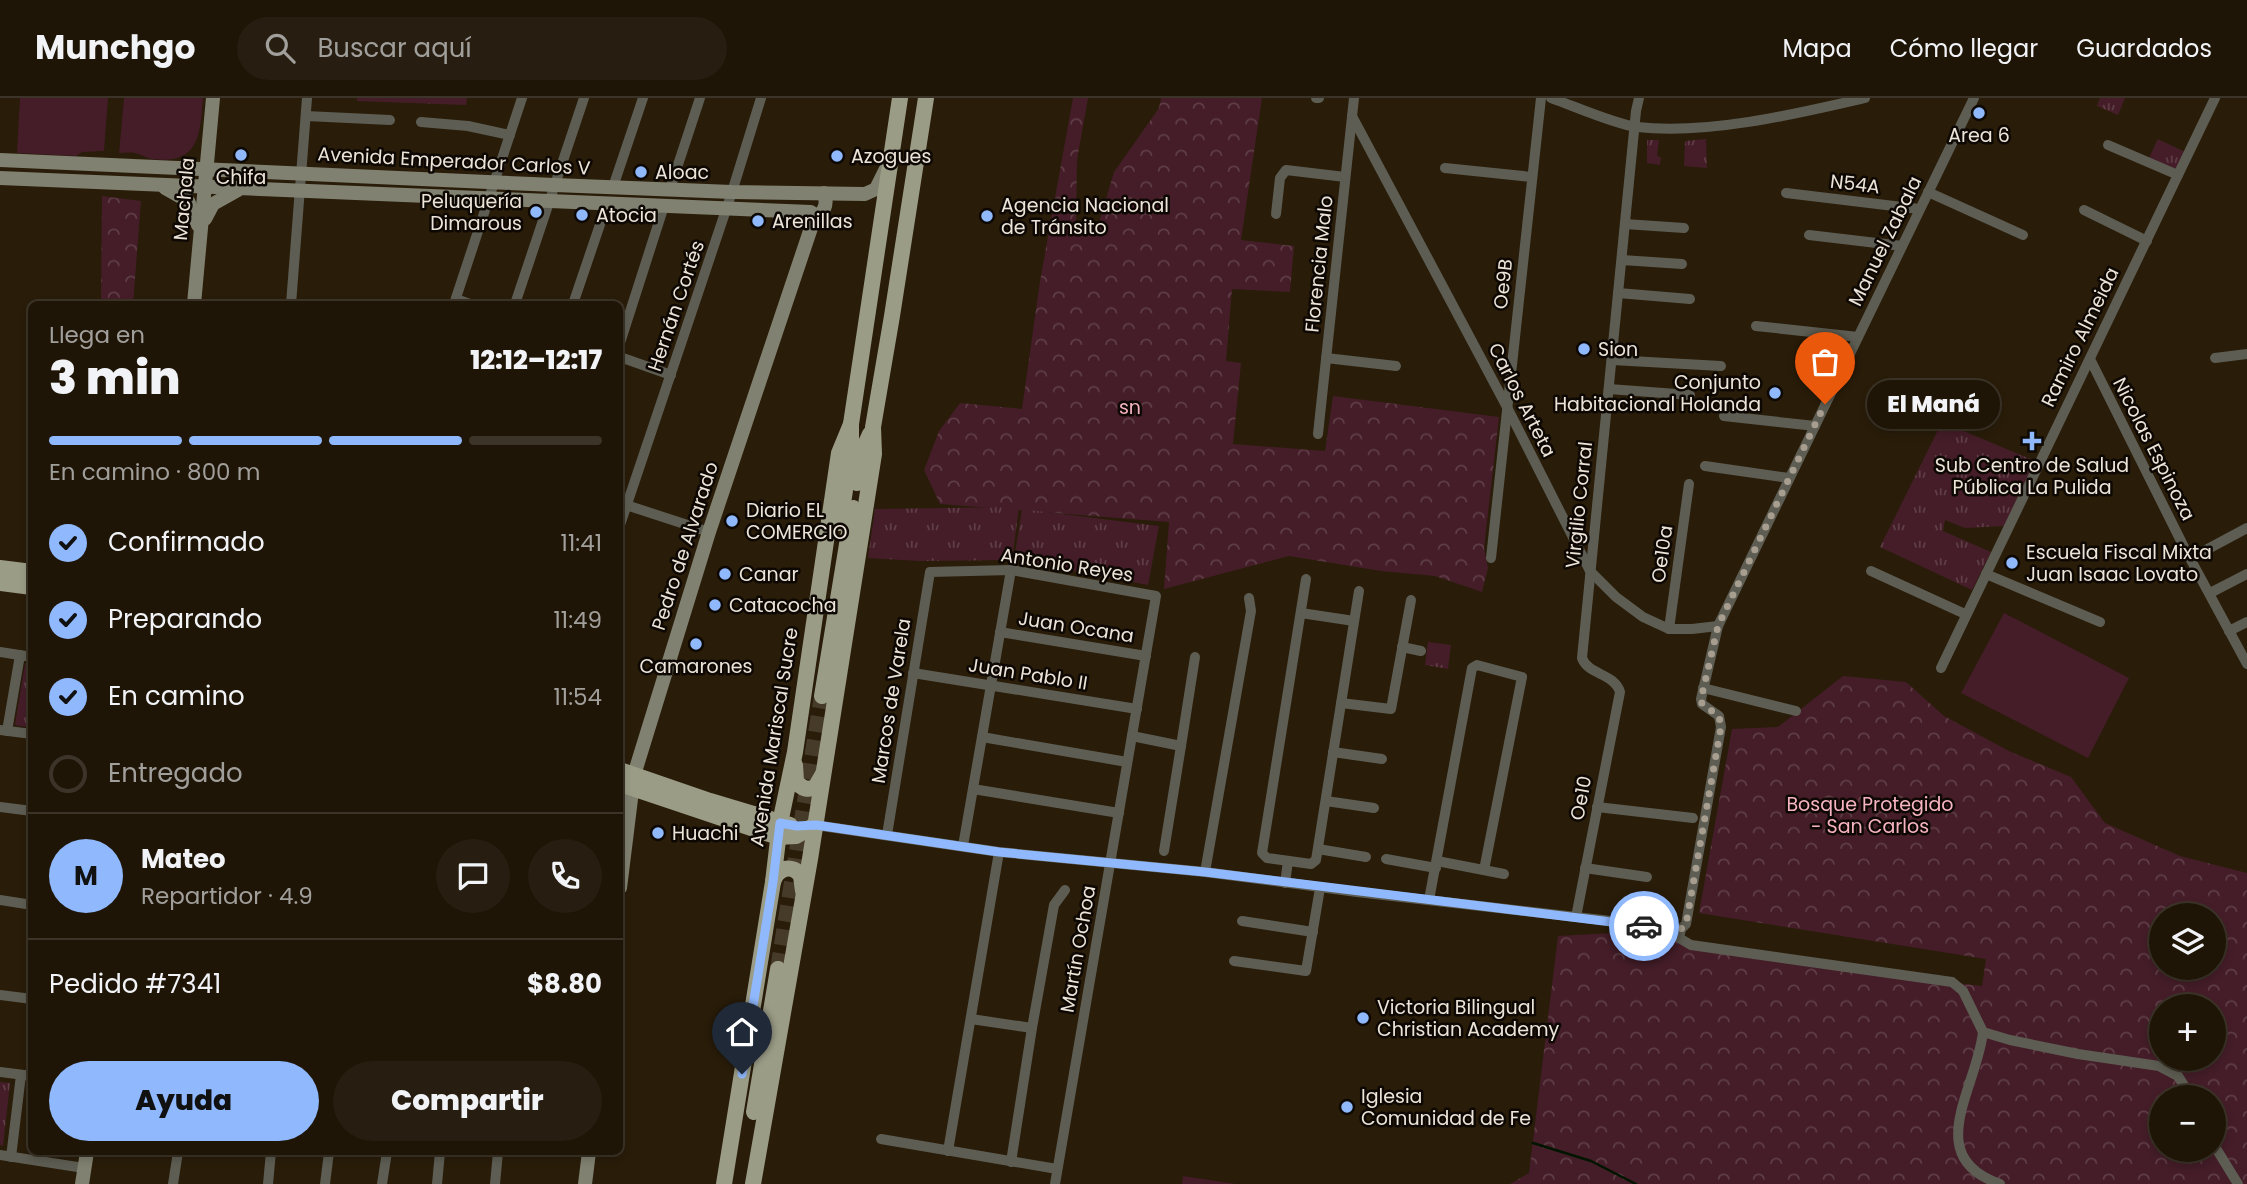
<!DOCTYPE html>
<html lang="es">
<meta charset="utf-8">
<style>
:root{--surface:#1f1507;--page:#271e11;--text:#f1f3f6;--muted:#a19f9b;--line:#3c3428;--accent:#90b8fd}
body{margin:0;font-family:Poppins,sans-serif;background:var(--page);color:var(--text);height:100vh;display:flex;flex-direction:column;font-size:26px;white-space:nowrap}
*{box-sizing:border-box;margin:0}
p{font-size:23px;color:var(--muted)}
.icon{flex:none;width:38px;height:38px;fill:none;stroke:currentColor;stroke-width:2;stroke-linecap:round;stroke-linejoin:round}
.map{position:relative;flex:1;overflow:hidden}
.sheet{position:absolute;left:28px;top:203px;width:595px;height:854px;display:flex;flex-direction:column;background:var(--surface);border-radius:10px;box-shadow:0 4px 10px #0003,0 0 0 2px var(--line)}
.sheet>*{flex:none}
.tools{position:absolute;left:2149px;top:805px;display:grid;gap:14px}
.tools a{display:grid;place-items:center;width:77px;height:77px;border-radius:50%;background:var(--surface);box-shadow:0 4px 10px #0003,0 0 0 2px var(--line);font-size:35px}
.pin{position:absolute;display:grid;place-items:center;width:60px;height:60px;color:#fff;margin:-72px -30px;border-radius:50% 50% 50% 0;rotate:-45deg;box-shadow:0 0 7px #0007}
.pin .icon{rotate:45deg}
.courier{position:absolute;display:grid;place-items:center;width:70px;height:70px;margin:-35px;border:5px solid #90b8fd;border-radius:50%;background:#fff;color:#222;box-shadow:0 2px 9px #0007}
.bubble{position:absolute;height:49px;border-radius:24px;background:var(--surface);box-shadow:0 4px 10px #0003,0 0 0 2px var(--line);font-size:23px;font-weight:800;line-height:49px;text-align:center}
.head em{font-style:normal;font-weight:800}
.head div{display:flex;flex-direction:column-reverse}
.head{display:flex;align-items:center;justify-content:space-between;height:119px;padding:0 21px}
h1{font-size:46px;font-weight:800;line-height:52px}
.bar{display:grid;grid-template-columns:repeat(4,1fr);gap:10px 7px;align-content:center;height:84px;padding:0 21px}
.bar i{height:9px;border-radius:5px;background:var(--line)}
.bar .on{background:var(--accent)}
.bar p{grid-column:span 4}
.line{display:flex;align-items:center;gap:18px;padding:0 21px;border-top:2px solid var(--line)}
.line div{flex:1}
.round{display:grid;place-items:center;flex:none;width:74px;height:74px;border-radius:37px;background:var(--page)}
ol{padding:0 21px;list-style:none}
li{display:flex;align-items:center;gap:21px;height:77px}
li p{margin-inline-start:auto}
li .icon{padding:7px;border-radius:50%;background:var(--accent);color:#111;stroke-width:4}
li:last-child{color:var(--muted)}
li i{width:38px;height:38px;border:4px solid var(--line);border-radius:50%}
.cta{display:flex;gap:14px;margin-top:auto;padding:14px 21px}
.cta a{flex:1;height:80px;border-radius:42px;background:var(--accent);color:#111;font-size:28px;font-weight:800;line-height:80px;text-align:center}
.cta a+a{background:var(--page);color:var(--text)}
header{display:flex;align-items:center;gap:42px;box-sizing:border-box;height:98px;padding:0 35px;background:var(--surface);border-bottom:2px solid var(--line)}
header strong{font-size:33px}
nav{display:flex;gap:38px;margin-inline-start:auto;font-size:24px}
.search{width:490px;height:63px;background:var(--page);display:flex;align-items:center;gap:18px;box-sizing:border-box;padding:0 24px;border-radius:38px;color:var(--muted);font-size:26px}
.map>svg:first-child{display:block}
.grass{fill:#441d28}
.forest{fill:url(#forest-crowns);fill-rule:evenodd}
.park{fill:url(#park-tufts)}
.lines{fill:none;stroke-linecap:round;stroke-linejoin:round}
.stream{stroke:#001500;stroke-width:2.5}
.primary-tunnel{stroke:#463a28;stroke-width:16;stroke-dasharray:16 8;stroke-linecap:butt}
.minor{stroke:#5d5d53;stroke-width:10}
.secondary{stroke:#808170;stroke-width:14}
.primary{stroke:#9b9c86;stroke-width:16}
.done{stroke:#a89e90;stroke-width:7;stroke-dasharray:0 12.6}
.route{stroke:#90b8fd;stroke-width:9}
.poi-dot{fill:#90b8fd;stroke:#0d0803;stroke-width:2.5}
.labels{text-anchor:middle;dominant-baseline:central;stroke-width:5;stroke-linejoin:round;paint-order:stroke}
.poi-label{font-size:19px;fill:#ede4d9;stroke:#0d0803;text-anchor:start}
.street-label{font-size:19px;fill:#ede4d9;stroke:#0d0803}
.park-label{font-size:19px;fill:#f7b3c1;stroke:#0d0803}
</style>
<header>
<strong>Munchgo</strong>
<div class="search"><svg class="icon" aria-label="search" viewBox="0 0 24 24"><circle cx="10" cy="10" r="6"/><path d="M15 15l6 6"/></svg>Buscar aquí</div>
<nav><a>Mapa</a><a>Cómo llegar</a><a>Guardados</a></nav>
</header>
<div class="map">
<svg width="2247" height="1086" viewBox="0 0 2247 1086">
<defs>
<pattern id="forest-crowns" width="20" height="18" patternUnits="userSpaceOnUse" patternTransform="scale(1.75)"><rect width="20" height="18" fill="#441d28"/><path d="M2 6a3 3 0 1 1 6 0M12 15a3 3 0 1 1 6 0" fill="none" stroke="#5f3e47"/></pattern>
<pattern id="park-tufts" width="24" height="20" patternUnits="userSpaceOnUse" patternTransform="scale(1.75)"><rect width="24" height="20" fill="#441d28"/><path d="M3 7l-1-3M5 7V3M7 7l1-3M15 17l-1-3M17 17v-4M19 17l1-3" fill="none" stroke="#5f3e47"/></pattern>
</defs>
<rect width="100%" height="100%" fill="#291c09"/>
<g class="grass">
<path d="M20 0H108L104 53 82 54 76 58 17 55Z"/>
<path d="M124 0H203C200 36 200 67 152 61 146 60 141 56 135 55 130 54 124 55 119 55Z"/>
<path d="M2004 515 2129 580 2088 660 1961 595Z"/>
<path d="M1183 1078 1236 1086H1182Z"/>
</g>
<g class="forest">
<path d="M1073 0H1088L1077 62 1076 123 1099 125 1114 74 1159 10 1161 0H1262L1241 142 1294 148 1290 194 1232 191 1226 263 1241 265 1233 346 1325 353 1333 298 1499 319 1484 450 1488 470 1482 494 1435 478 1381 473 1289 458 1164 491 1169 424 940 406 924 372 939 333 960 305 1022 311 1040 183Z"/>
<path d="M102 98 141 103 133 206H101Z"/>
<path d="M1843 578 1906 584 1944 618 2009 653 2071 679 2105 725 2180 758 2247 775V1086H1510L1529 1075 1558 838 1612 835 1710 845 1846 872 1982 888 1986 861 1699 815 1732 631 1778 629ZM2161 817H2214V870H2161ZM2161 908H2214V961H2161ZM2161 999H2214V1052H2161Z"/>
</g>
<g class="park">
<path d="M357 0H467L466 7 357 3Z"/>
<path d="M2100 0H2125L2118 17 2097 8Z"/>
<path d="M1706 41 1707 70 1684 68 1685 43Z"/>
<path d="M2158 41 2185 54 2176 73 2149 60Z"/>
<path d="M1647 42H1659L1657 58 1661 59 1660 67 1647 65Z"/>
<path d="M1942 324 2035 363 2004 428 1965 430 1945 422 1943 433 1991 454 1972 492 1880 449Z"/>
<path d="M1019 409 1012 462 919 463 868 460 875 411Z"/>
<path d="M1022 411 1159 428 1148 487 1014 462Z"/>
<path d="M1428 544 1451 547 1448 571 1425 567Z"/>
<path d="M25 566 31 567V630L15 627Z"/>
<path d="M0 984 10 985 3 1048 0 1047Z"/>
</g>
<g class="lines">
<path class="stream" d="M1533 1045 1591 1063 1636 1086"/>
<path class="primary-tunnel" d="M778 871 822 598"/>
<g class="minor">
<path d="M1316 0H1319"/>
<path d="M1551 0C1574 8 1614 26 1637 29 1708 37 1796 16 1865 0"/>
<path d="M1974 0 1718 528 1701 601 1702 606 1719 618 1721 629 1686 826 1681 831 1679 840 1691 847 1952 884 1963 893 1983 934 2010 942 2078 956 2159 968 2178 978 2191 999"/>
<path d="M306 18 390 22"/>
<path d="M1352 18 1508 311 1590 473 1616 499 1643 519 1669 531H1692L1718 528"/>
<path d="M421 24 468 28 510 37"/>
<path d="M2108 47 2178 77"/>
<path d="M1445 70 1532 79"/>
<path d="M613 89 643 0"/>
<path d="M670 91 700 0"/>
<path d="M1928 94 2023 137"/>
<path d="M1786 95 1919 111"/>
<path d="M2084 112 2147 143"/>
<path d="M1276 116 1280 80 1286 72 1345 79"/>
<path d="M1625 126 1684 130"/>
<path d="M1809 137 1902 148"/>
<path d="M1622 162 1682 166"/>
<path d="M1618 195 1690 201"/>
<path d="M456 201 470 206"/>
<path d="M291 206 307 0"/>
<path d="M454 206 522 0"/>
<path d="M515 206 584 0"/>
<path d="M573 206 607 106"/>
<path d="M1756 228 1858 239"/>
<path d="M620 245 664 108"/>
<path d="M620 259 671 277"/>
<path d="M1326 260 1396 268"/>
<path d="M2215 260 2247 256"/>
<path d="M2090 261 2185 451 2247 566"/>
<path d="M1612 262 1721 268"/>
<path d="M1609 291 1690 297"/>
<path d="M1724 318 1815 328"/>
<path d="M1318 336 1354 0"/>
<path d="M1705 368 1789 380"/>
<path d="M620 405 709 434"/>
<path d="M620 427 732 94 761 0"/>
<path d="M1491 460 1541 0"/>
<path d="M2191 460 2247 430"/>
<path d="M1871 473 1965 516"/>
<path d="M1986 476 2100 524"/>
<path d="M1306 481 1262 755 1267 760 1311 766 1316 762 1359 493"/>
<path d="M2210 495 2247 476"/>
<path d="M1301 515 1354 523"/>
<path d="M1669 531 1689 386"/>
<path d="M2229 533 2247 524"/>
<path d="M1000 534 1146 558"/>
<path d="M1402 549 1421 553"/>
<path d="M0 554 32 559"/>
<path d="M1941 570 2215 0"/>
<path d="M913 575 1137 611"/>
<path d="M1703 590 1796 613"/>
<path d="M1341 605 1391 611 1411 502"/>
<path d="M0 632 32 636"/>
<path d="M7 633 20 557"/>
<path d="M1132 638 1181 648 1195 559"/>
<path d="M982 639 1127 664"/>
<path d="M1333 654 1382 661"/>
<path d="M973 691 1119 715"/>
<path d="M1326 703 1374 710"/>
<path d="M0 709 32 713"/>
<path d="M1597 709 1693 720"/>
<path d="M815 727 999 754 1205 774 1357 794 1681 831"/>
<path d="M887 737 930 474 1011 472 1156 498 1055 1086"/>
<path d="M963 748 1011 472"/>
<path d="M1318 751 1366 759"/>
<path d="M1164 753 1181 648"/>
<path d="M1386 761 1436 770"/>
<path d="M1437 763 1504 776"/>
<path d="M1585 770 1647 779"/>
<path d="M1205 774 1251 513 1249 500"/>
<path d="M1285 785 1288 763"/>
<path d="M0 802 32 807"/>
<path d="M1429 802 1472 570 1477 567 1522 579 1484 772"/>
<path d="M1576 819 1620 594C1614 575 1588 577 1582 560L1636 13 1639 0"/>
<path d="M1242 823 1313 834"/>
<path d="M1234 863 1306 873 1320 790"/>
<path d="M0 897 32 901"/>
<path d="M971 921 1032 930"/>
<path d="M1983 934C1977 990 1921 1059 2000 1086"/>
<path d="M0 974 32 978"/>
<path d="M881 1041 1057 1071"/>
<path d="M2214 1047 2238 1086"/>
<path d="M948 1053 999 754"/>
<path d="M0 1057 84 1070"/>
<path d="M11 1059 21 977"/>
<path d="M1011 1064 1032 930 1054 807 1065 792"/>
<path d="M173 1086 178 1054"/>
<path d="M268 1086 271 1054"/>
<path d="M325 1086 329 1054"/>
<path d="M382 1086 387 1054"/>
<path d="M437 1086 440 1054"/>
<path d="M495 1086 498 1054"/>
</g>
<g class="secondary">
<path d="M0 62 555 87 732 94 865 96 876 91 888 67"/>
<path d="M0 80 811 114"/>
<path d="M165 90 188 103 198 127"/>
<path d="M205 121 213 106 238 92"/>
<path d="M194 206 213 0"/>
<path d="M620 790 634 677 709 434 813 124C822 115 829 109 824 95"/>
<path d="M82 1086 87 1054"/>
<path d="M585 1086 589 1054"/>
</g>
<g class="primary">
<path d="M857 385 862 354 870 336"/>
<path d="M840 425 851 353V326L900 0"/>
<path d="M0 470 32 474"/>
<path d="M0 485 32 489"/>
<path d="M822 598 853 410"/>
<path d="M795 667 796 683C801 691 809 693 816 688L823 676"/>
<path d="M620 672 710 703 790 727"/>
<path d="M620 686 778 739 796 738 815 727"/>
<path d="M773 784C777 770 792 765 801 778L803 793"/>
<path d="M754 1014 778 871"/>
<path d="M724 1086 773 784 780 725 795 654 839 355 851 326"/>
<path d="M753 1086 810 761 874 356 873 329 892 218 926 0"/>
</g>
</g>
<g class="lines">
<path class="done" d="M1644 828 1681 831 1686 826 1721 629 1719 618 1702 606 1701 601 1718 528 1825 306"/>
<path class="route" d="M742 976 773 784 780 725 797 728 816 727 999 754 1205 774 1644 828"/>
</g>
<g class="poi-dot">
<circle cx="1979" cy="15" r="7"/>
<circle cx="241" cy="57" r="7"/>
<circle cx="837" cy="58" r="7"/>
<circle cx="641" cy="74" r="7"/>
<circle cx="536" cy="114" r="7"/>
<circle cx="582" cy="117" r="7"/>
<circle cx="987" cy="118" r="7"/>
<circle cx="758" cy="123" r="7"/>
<circle cx="1584" cy="251" r="7"/>
<circle cx="1775" cy="295" r="7"/>
<path d="M2028.5 332.5h7v7h7v7h-7v7h-7v-7h-7v-7h7z"/>
<circle cx="732" cy="423" r="7"/>
<circle cx="2012" cy="465" r="7"/>
<circle cx="725" cy="476" r="7"/>
<circle cx="715" cy="507" r="7"/>
<circle cx="696" cy="546" r="7"/>
<circle cx="658" cy="735" r="7"/>
<circle cx="1363" cy="920" r="7"/>
<circle cx="1347" cy="1009" r="7"/>
</g>
<g class="labels">
<g class="poi-label">
<text x="1979" y="37" text-anchor="middle">Area 6</text>
<text x="851" y="58">Azogues</text>
<text x="655" y="74">Aloac</text>
<text x="241" y="79" text-anchor="middle">Chifa</text>
<text x="522" y="103" text-anchor="end">Peluquería<tspan x="522" dy="22">Dimarous</tspan></text>
<text x="1001" y="107">Agencia Nacional<tspan x="1001" dy="22">de Tránsito</tspan></text>
<text x="596" y="117">Atocia</text>
<text x="772" y="123">Arenillas</text>
<text x="1598" y="251">Sion</text>
<text x="1761" y="284" text-anchor="end">Conjunto<tspan x="1761" dy="22">Habitacional Holanda</tspan></text>
<text x="2032" y="367" text-anchor="middle">Sub Centro de Salud<tspan x="2032" dy="22">Pública La Pulida</tspan></text>
<text x="746" y="412">Diario EL<tspan x="746" dy="22">COMERCIO</tspan></text>
<text x="2026" y="454">Escuela Fiscal Mixta<tspan x="2026" dy="22">Juan Isaac Lovato</tspan></text>
<text x="739" y="476">Canar</text>
<text x="729" y="507">Catacocha</text>
<text x="696" y="568" text-anchor="middle">Camarones</text>
<text x="672" y="735">Huachi</text>
<text x="1377" y="909">Victoria Bilingual<tspan x="1377" dy="22">Christian Academy</tspan></text>
<text x="1361" y="998">Iglesia<tspan x="1361" dy="22">Comunidad de Fe</tspan></text>
</g>
<g class="street-label">
<text transform="translate(454 63) rotate(3)">Avenida Emperador Carlos V</text>
<text transform="translate(1855 86) rotate(7)">N54A</text>
<text transform="translate(184 101) rotate(-85)">Machala</text>
<text transform="translate(1885 143) rotate(-64)">Manuel Zabala</text>
<text transform="translate(1319 166) rotate(-84)">Florencia Malo</text>
<text transform="translate(1503 186) rotate(-84)">Oe9B</text>
<text transform="translate(676 208) rotate(-71)">Hernán Cortés</text>
<text transform="translate(2080 239) rotate(-64)">Ramiro Almeida</text>
<text transform="translate(1522 302) rotate(63)">Carlos Arteta</text>
<text transform="translate(2154 351) rotate(63)">Nicolas Espinoza</text>
<text transform="translate(1579 407) rotate(-84)">Virgilio Corral</text>
<text transform="translate(685 448) rotate(-72)">Pedro de Alvarado</text>
<text transform="translate(1662 456) rotate(-82)">Oe10a</text>
<text transform="translate(1067 467) rotate(9)">Antonio Reyes</text>
<text transform="translate(1076 529) rotate(9)">Juan Ocana</text>
<text transform="translate(1028 576) rotate(9)">Juan Pablo II</text>
<text transform="translate(891 603) rotate(-81)">Marcos de Varela</text>
<text transform="translate(774 639) rotate(-81)">Avenida Mariscal Sucre</text>
<text transform="translate(1581 700) rotate(-79)">Oe10</text>
<text transform="translate(1078 851) rotate(-80)">Martín Ochoa</text>
</g>
<g class="park-label">
<text x="1130" y="309">sn</text>
<text x="1870" y="706">Bosque Protegido<tspan x="1870" dy="22">- San Carlos</tspan></text>
</g>
</g>
</svg>
<div class="tools">
<a><svg class="icon" aria-label="layers" viewBox="0 0 24 24"><path d="M12 4l9 5-9 5-9-5zM3 14l9 5 9-5"/></svg></a>
<a>+</a>
<a>−</a>
</div>
<div class="pin" style="left:1825px;top:306px;background:#ea580c"><svg class="icon" aria-label="bag" viewBox="0 0 24 24"><path d="M5 8h14l-1 12H6zM9 8a3 3 0 0 1 6 0"/></svg></div>
<div class="pin" style="left:742px;top:976px;background:#1f2937"><svg class="icon" aria-label="home" viewBox="0 0 24 24"><path d="M3 11l9-7 9 7M6 9v11h12V9"/></svg></div>
<div class="courier" style="left:1644px;top:828px"><svg class="icon" aria-label="car" viewBox="0 0 24 24"><path d="M5 17H2v-5l4-1 3-4h7l3 4 3 1v5h-3M9 17h6M6 11h13"/><circle cx="7" cy="17" r="2"/><circle cx="17" cy="17" r="2"/></svg></div>
<div class="bubble" style="left:1867px;top:282px;width:133px">El Maná</div>
<section class="sheet">
<div class="head"><div><h1>3 min</h1><p>Llega en</p></div><em>12:12–12:17</em></div>
<div class="bar"><i class="on"></i><i class="on"></i><i class="on"></i><i></i><p>En camino · 800 m</p></div>
<ol>
<li><svg class="icon" aria-label="check" viewBox="0 0 24 24"><path d="M5 12l5 5 9-10"/></svg>Confirmado<p>11:41</p></li>
<li><svg class="icon" aria-label="check" viewBox="0 0 24 24"><path d="M5 12l5 5 9-10"/></svg>Preparando<p>11:49</p></li>
<li><svg class="icon" aria-label="check" viewBox="0 0 24 24"><path d="M5 12l5 5 9-10"/></svg>En camino<p>11:54</p></li>
<li><i></i>Entregado</li>
</ol>
<div class="line" style="height:126px"><b class="round" style="background:var(--accent);color:#111">M</b><div><b>Mateo</b><p>Repartidor · 4.9</p></div><a class="round"><svg class="icon" aria-label="chat" viewBox="0 0 24 24"><path d="M4 5h16v11H9l-5 4z"/></svg></a><a class="round"><svg class="icon" aria-label="phone" viewBox="0 0 24 24"><path d="M5 4h4l2 5-3 2q2 4 5 5l2-3 5 2v4C11 20 4 13 5 4z"/></svg></a></div>
<div class="line" style="height:91px"><div>Pedido #7341</div><b>$8.80</b></div>
<div class="cta"><a>Ayuda</a><a>Compartir</a></div>
</section>
</div>
